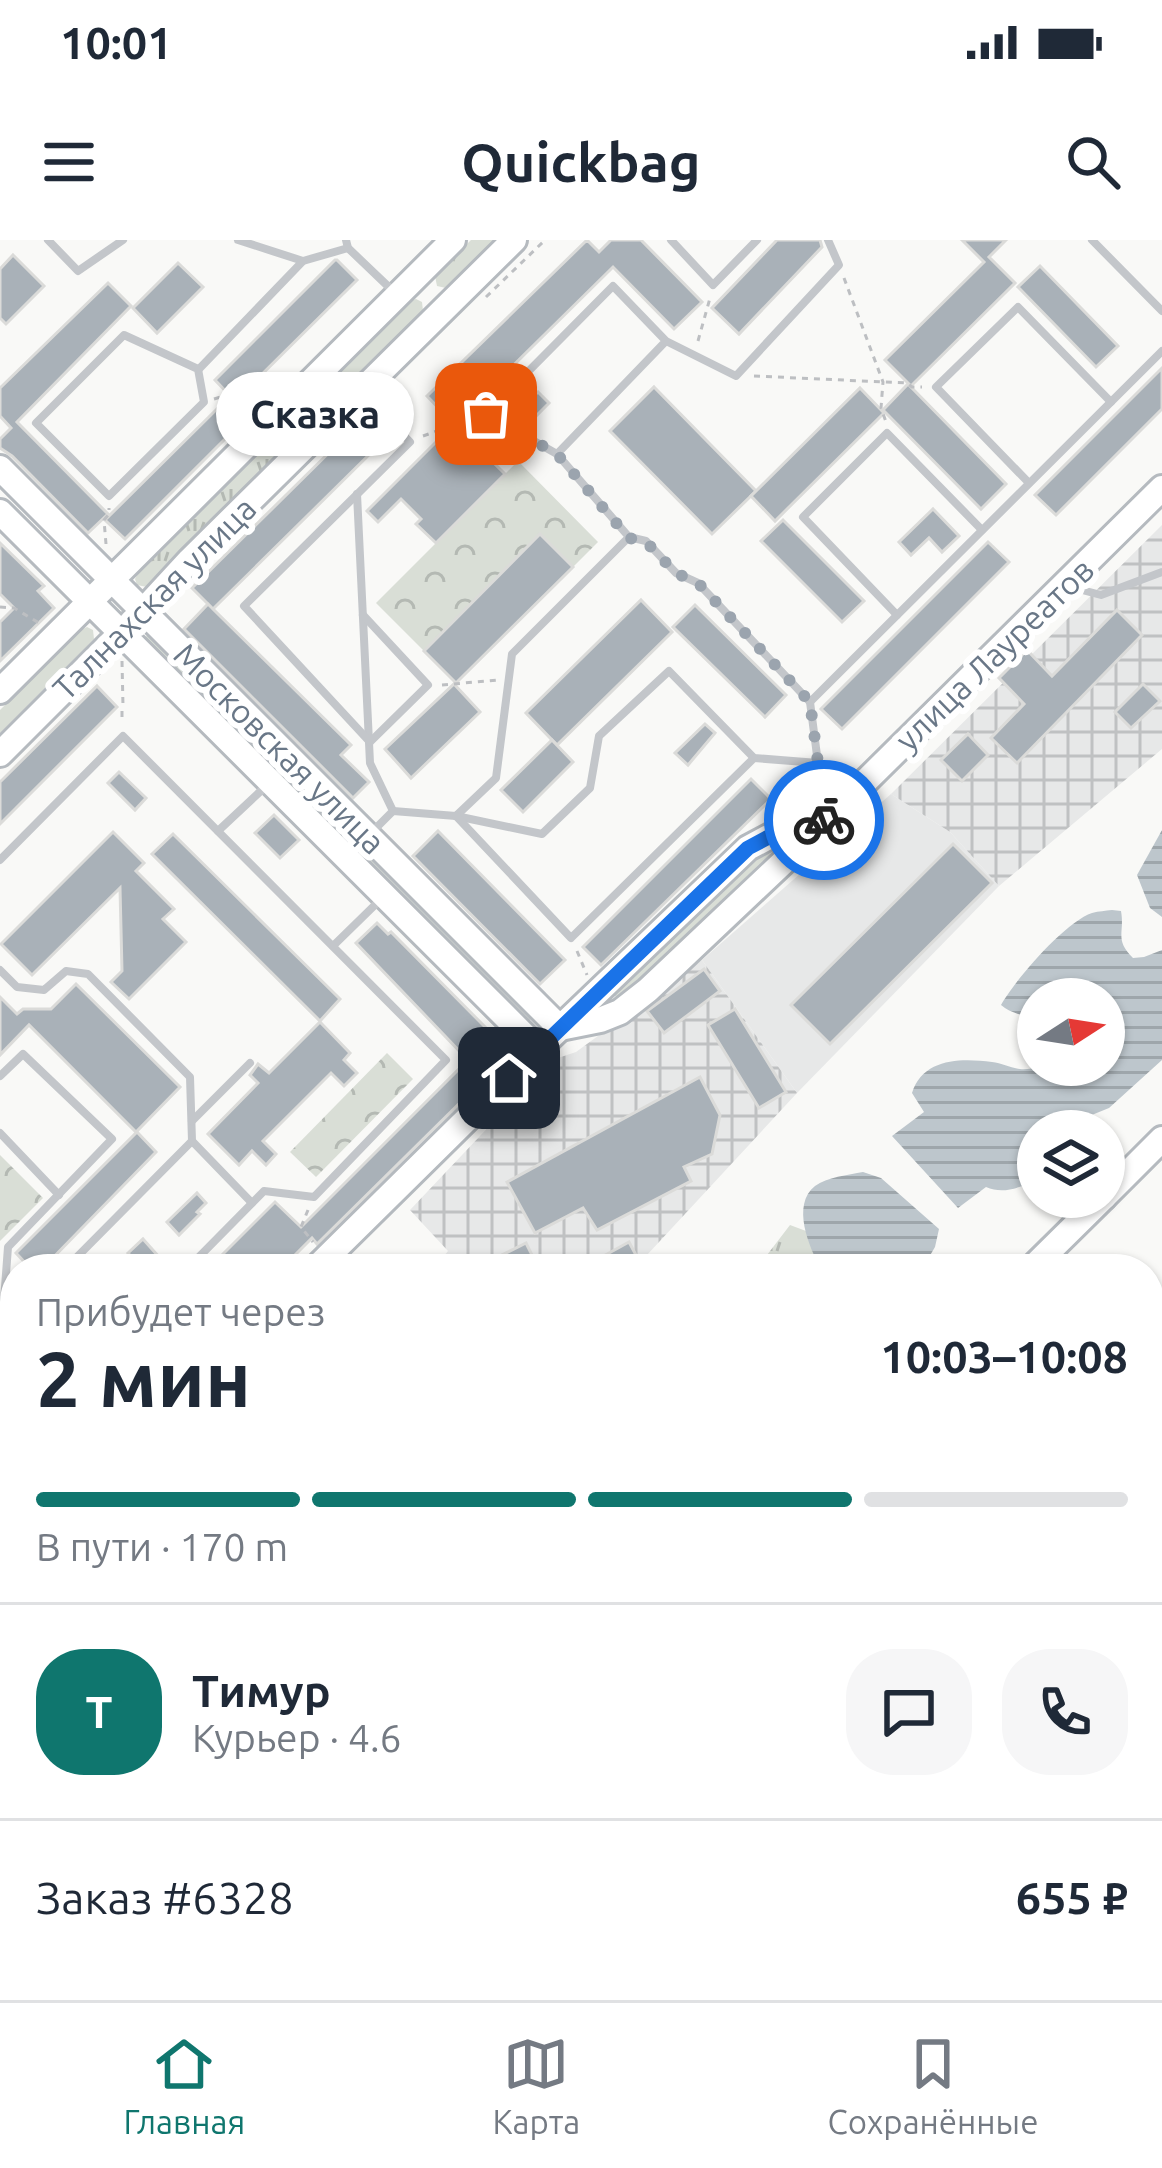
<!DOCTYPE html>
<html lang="ru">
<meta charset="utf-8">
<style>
:root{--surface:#fff;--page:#f6f6f7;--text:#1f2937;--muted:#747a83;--line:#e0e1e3;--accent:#0f766e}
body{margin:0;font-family:Ubuntu,sans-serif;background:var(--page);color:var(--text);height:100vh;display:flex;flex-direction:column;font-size:45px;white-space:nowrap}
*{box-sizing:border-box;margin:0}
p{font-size:39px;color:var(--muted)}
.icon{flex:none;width:66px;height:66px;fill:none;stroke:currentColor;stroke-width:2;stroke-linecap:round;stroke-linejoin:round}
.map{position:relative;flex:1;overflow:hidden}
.panel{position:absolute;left:0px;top:1014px;width:1164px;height:747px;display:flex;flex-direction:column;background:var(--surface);border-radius:48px 48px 0 0;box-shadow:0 3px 9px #0004}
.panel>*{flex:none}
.needle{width:78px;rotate:78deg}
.fabs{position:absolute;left:1017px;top:738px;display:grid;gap:24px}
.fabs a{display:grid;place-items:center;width:108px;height:108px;border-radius:50%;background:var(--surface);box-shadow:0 3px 9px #0004;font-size:60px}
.pin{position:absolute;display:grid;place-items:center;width:102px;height:102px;color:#fff;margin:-51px;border-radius:24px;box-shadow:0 6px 18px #0006}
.courier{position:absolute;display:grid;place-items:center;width:120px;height:120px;margin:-60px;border:9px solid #1a73e8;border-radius:50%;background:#fff;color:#222;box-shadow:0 3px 15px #0007}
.bubble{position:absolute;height:84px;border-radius:42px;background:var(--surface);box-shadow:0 3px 9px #0004;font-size:39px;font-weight:700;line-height:84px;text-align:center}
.summary em{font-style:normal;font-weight:700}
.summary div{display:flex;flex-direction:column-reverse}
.summary{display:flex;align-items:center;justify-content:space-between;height:204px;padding:0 36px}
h1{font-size:78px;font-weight:700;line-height:90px}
.bar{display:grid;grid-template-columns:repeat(4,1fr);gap:18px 12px;align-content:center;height:144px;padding:0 36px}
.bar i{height:15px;border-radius:9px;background:var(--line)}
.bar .on{background:var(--accent)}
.bar p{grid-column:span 4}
.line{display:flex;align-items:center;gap:30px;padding:0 36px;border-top:3px solid var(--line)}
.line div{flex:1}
.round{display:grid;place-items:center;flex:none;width:126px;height:126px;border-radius:48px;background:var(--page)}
.status{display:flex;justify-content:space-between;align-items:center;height:84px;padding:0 60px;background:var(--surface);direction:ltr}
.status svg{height:33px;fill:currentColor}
header{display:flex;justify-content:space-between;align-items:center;height:156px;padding:0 36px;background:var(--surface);font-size:54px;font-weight:700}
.tab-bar{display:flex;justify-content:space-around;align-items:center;height:168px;border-top:3px solid var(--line);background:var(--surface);font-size:33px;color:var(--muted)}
.tab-bar a{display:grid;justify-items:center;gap:6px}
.tab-bar .on{color:var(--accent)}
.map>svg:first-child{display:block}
.built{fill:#e7e8e8}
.industrial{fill:url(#industrial-grid)}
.grass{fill:url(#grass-tufts)}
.park{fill:url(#park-crowns)}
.water{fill:url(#water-rules)}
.building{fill:#a9b1b8;stroke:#dbdbd9;stroke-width:3}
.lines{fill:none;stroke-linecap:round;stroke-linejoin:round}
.secondary-casing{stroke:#b5babf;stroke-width:30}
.path{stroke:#bdbfc2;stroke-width:3;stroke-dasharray:6 6;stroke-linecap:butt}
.lane{stroke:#c3c6ca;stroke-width:8}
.secondary{stroke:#fff;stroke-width:24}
.rail-casing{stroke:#a4a9b0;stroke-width:9}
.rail{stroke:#fff;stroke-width:4.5;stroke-dasharray:14;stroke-linecap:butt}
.done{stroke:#9ba4ae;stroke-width:12;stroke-dasharray:0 21.6}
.route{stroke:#1a73e8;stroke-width:15}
.labels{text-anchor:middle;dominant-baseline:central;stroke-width:12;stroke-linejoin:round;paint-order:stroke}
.street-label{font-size:33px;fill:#697787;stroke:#fff}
</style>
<div class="status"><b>10:01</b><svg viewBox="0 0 49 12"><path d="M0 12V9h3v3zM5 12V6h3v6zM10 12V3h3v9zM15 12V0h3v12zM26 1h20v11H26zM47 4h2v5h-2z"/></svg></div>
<header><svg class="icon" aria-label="menu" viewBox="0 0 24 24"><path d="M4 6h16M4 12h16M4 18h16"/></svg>Quickbag<svg class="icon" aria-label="search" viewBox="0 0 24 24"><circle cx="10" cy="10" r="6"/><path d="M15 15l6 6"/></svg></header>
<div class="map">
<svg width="1162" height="1760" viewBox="0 0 1162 1760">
<defs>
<pattern id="industrial-grid" width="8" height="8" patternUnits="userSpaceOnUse" patternTransform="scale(3)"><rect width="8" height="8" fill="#e7e8e8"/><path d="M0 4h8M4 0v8" fill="none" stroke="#bfc1c2"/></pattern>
<pattern id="grass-tufts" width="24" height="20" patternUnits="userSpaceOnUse" patternTransform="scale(3)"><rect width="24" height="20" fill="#d9ded6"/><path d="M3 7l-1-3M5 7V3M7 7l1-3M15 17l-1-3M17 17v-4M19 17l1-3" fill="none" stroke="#b4b9b3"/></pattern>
<pattern id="park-crowns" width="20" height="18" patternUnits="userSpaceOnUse" patternTransform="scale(3)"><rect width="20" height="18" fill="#d9ded6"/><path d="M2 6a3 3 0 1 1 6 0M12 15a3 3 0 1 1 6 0" fill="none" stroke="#b4b9b3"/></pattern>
<pattern id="water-rules" width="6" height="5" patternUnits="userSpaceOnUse" patternTransform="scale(3)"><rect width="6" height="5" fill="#bdc6cc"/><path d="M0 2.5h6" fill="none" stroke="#9ea6ab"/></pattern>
</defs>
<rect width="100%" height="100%" fill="#f9f9f7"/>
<g class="built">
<path d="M891 554 950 592 999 646 797 853 702 720Z"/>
<path d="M1162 1209V1342L1149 1361V1224Z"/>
<path d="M760 1746H1014L1028 1760H749Z"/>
</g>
<g class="industrial">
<path d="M1162 285V509L999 646 950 592 891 554Z"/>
<path d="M702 720 797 853 634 1029H434L448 1011 410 970 552 820 576 812Z"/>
<path d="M15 1492V1746H46L32 1760H17L0 1743V1507Z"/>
<path d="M471 1746H672L679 1760H454Z"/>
</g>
<g class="grass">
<path d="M471 0H494L446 48 437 46 435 36Z"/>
<path d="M416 59 422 62 423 71 147 347 137 345 135 339 138 333 410 61Z"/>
<path d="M87 387 93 390 94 399 0 493V470L81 390Z"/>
<path d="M151 394 290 530 279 542 143 398Z"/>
<path d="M299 538 534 776 527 783 287 550Z"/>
<path d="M764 608 770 614 619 760 613 754Z"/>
<path d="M790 985 806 991 821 1029H748L767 1015Z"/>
<path d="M46 1746H132V1750L142 1760H32Z"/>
</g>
<g class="park">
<path d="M518 221 598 302 573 327 540 295 424 411 376 363Z"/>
<path d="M387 813 413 839 316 937 290 912Z"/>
<path d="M0 915 43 958 0 1001Z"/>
</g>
<g class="water">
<path d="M1162 590V677L1150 668 1137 635Z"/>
<path d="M1112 670 1121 671C1125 693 1114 699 1133 718L1144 717 1162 710V820L1109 868 1077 881 1068 891H1038V939C1021 947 1004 955 986 947L958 968 892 896 924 872 912 853C923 818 961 818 992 822 1002 823 1011 828 1020 829 1026 830 1033 828 1039 827L1041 825H1104V759H1038V783C1027 774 1012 775 1001 765 1015 740 1065 682 1092 673 1099 671 1105 671 1112 670Z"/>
<path d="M863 932 881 938 939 989 935 1007 922 1029H821C809 1007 791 965 815 946 827 937 848 935 863 932Z"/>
<path d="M1160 1462H1162V1584C1138 1541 1159 1507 1160 1462Z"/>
</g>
<g class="building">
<path d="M587 0 599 12 611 0H641L702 62 674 89 613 27 454 184 427 156Z"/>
<path d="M777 0H820L822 7 739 94 712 68Z"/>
<path d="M962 0H1006L989 17 1015 43 911 146 885 120 984 22Z"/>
<path d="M13 15 44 46 6 84 0 78V29Z"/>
<path d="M335 20H337L357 40 235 161 215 140Z"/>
<path d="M178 23 203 47 157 93 133 68Z"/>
<path d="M1040 26 1118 106 1096 127 1018 47Z"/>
<path d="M108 43 131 66 17 182 108 274 88 293 12 216 0 208V199L11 188 0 176V148Z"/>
<path d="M1162 128V169L1056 275 1035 255Z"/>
<path d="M908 144 1006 244 981 269 883 170Z"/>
<path d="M654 147 756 251 712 294 610 191Z"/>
<path d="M860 148 884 173 775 281 751 256Z"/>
<path d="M538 152 549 163 525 187 513 180 511 178Z"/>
<path d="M228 158 247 177 125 299 105 280Z"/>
<path d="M362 180 383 201 213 369 351 505 341 515 369 542 353 558 184 389 208 364 213 369 192 348Z"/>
<path d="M454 184 505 234 436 303 416 284 421 279 401 259 378 282 367 271Z"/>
<path d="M933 269 959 296 942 312 929 298 911 315 899 302Z"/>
<path d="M783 280 864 361 842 382 761 301Z"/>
<path d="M540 294 573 327 456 443 424 411Z"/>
<path d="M988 302 1009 322 842 489 821 469Z"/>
<path d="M0 303 44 346 38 351 54 368 0 421V382L14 368 0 354Z"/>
<path d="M641 360 672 392 557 505 526 473Z"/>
<path d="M695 365 786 455 765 477 673 387Z"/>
<path d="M1117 370 1142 395 1017 523 991 498 1024 464 999 438 1027 410 1052 436Z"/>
<path d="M454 444 480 472 411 538 385 509Z"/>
<path d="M1143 444 1160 461 1131 488 1115 472Z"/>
<path d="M97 446 117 467 0 584V542Z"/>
<path d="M705 484 715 493 688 525 675 513Z"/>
<path d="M968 494 988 515 962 541 941 520Z"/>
<path d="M552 500 573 522 523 572 501 550Z"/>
<path d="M119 532 146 558 135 570 108 543Z"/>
<path d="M751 539 771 559 601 725 583 707Z"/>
<path d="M274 575 299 600 280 618 255 593Z"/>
<path d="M438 591 565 720 540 744 413 616Z"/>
<path d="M113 592 144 623 136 631 174 669 163 679 186 702 129 759 111 742 122 731 120 648 32 735 1 704Z"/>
<path d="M173 594 340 759 320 781 152 614Z"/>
<path d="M953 604 992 643 830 804 791 765Z"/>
<path d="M377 683 388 694 391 692 491 793 466 818 356 703Z"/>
<path d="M704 729 720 751 664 793 647 771Z"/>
<path d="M76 744 180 847 136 892 29 785 0 815V757L17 774 23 769H51Z"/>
<path d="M735 769 786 852 759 868 708 785Z"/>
<path d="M320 782 350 813 344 820 357 833 344 846 331 833 263 901 276 914 266 925 252 911 239 925 208 894 258 843 250 835 258 824 269 833Z"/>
<path d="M468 820 485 838 317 1004 312 998 281 1029H208L275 962 301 987Z"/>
<path d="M700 837 720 875 712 914 684 927 691 941 597 990 583 968 535 993 507 942Z"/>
<path d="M137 892 156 912 42 1029H31L16 1013Z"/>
<path d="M197 953 206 963 197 972 200 974 179 995 167 982Z"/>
<path d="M143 999 159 1017 146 1029H142L128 1013Z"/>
<path d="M629 1002 637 1017 616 1029H580Z"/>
<path d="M526 1003 539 1029H510L502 1015Z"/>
<path d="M15 1220V1271L0 1286V1235Z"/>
<path d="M15 1513V1569L0 1580V1528Z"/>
<path d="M15 1589V1638L0 1653V1600Z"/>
<path d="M475 1746H525L509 1760H459Z"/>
<path d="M569 1746H610L619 1760H552Z"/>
</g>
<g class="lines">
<g class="secondary-casing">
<g id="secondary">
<path d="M0 228 560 788"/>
<path d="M0 272 538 809"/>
<path d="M0 451 453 0"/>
<path d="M0 514 143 371 190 320 514 0"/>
<path d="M560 788 600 780 620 772 648 750 794 612 1162 248"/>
<path d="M1104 957 1162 899"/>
<path d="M315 1029 538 809 748 608 778 592 824 580"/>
<path d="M1031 1029 1104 957"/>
<path d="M0 1383 15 1359"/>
<path d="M280 1760 294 1746"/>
</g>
</g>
<g class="path">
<path d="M844 38 883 142 881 168 886 182"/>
<path d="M486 57 545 0"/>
<path d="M698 101 710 58"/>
<path d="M754 136 907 143 912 147H922"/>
<path d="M214 159 227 155 235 163 254 169"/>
<path d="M423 196 476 177"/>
<path d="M106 304 104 280 109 274V268"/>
<path d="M0 367 14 368 39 383"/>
<path d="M122 421 123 466"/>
<path d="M442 445 498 440"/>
<path d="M122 471V483"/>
<path d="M768 573 808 533"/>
<path d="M577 711 587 735"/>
<path d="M460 819 490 818 504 803"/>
<path d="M308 970 301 987 313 1002"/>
</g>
<g class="lane">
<path d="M48 0 78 31 123 0"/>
<path d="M238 0 303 21"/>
<path d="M346 0 348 8 393 51"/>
<path d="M671 0 713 45 757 0"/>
<path d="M1092 0 1162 71"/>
<path d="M124 95 198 129 204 162 109 256 36 183Z"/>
<path d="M666 101 557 214 486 174 613 46 666 101 736 136 839 25 828 0"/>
<path d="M199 129 303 21 348 8"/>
<path d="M1029 243 936 147 1018 67 1111 162"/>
<path d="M357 254 370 523 393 571 373 591"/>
<path d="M629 297 646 301 676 333 698 343 810 462 818 523 847 557"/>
<path d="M1067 346 1101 355 1162 332"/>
<path d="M363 375 428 445 370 502 244 366 410 202 366 156"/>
<path d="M897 375 803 277 887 193 982 290"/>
<path d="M810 462 1162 111"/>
<path d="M393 571 456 576 496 538 512 414 629 297 557 214"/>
<path d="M456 576 542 594 590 548 599 496 669 431 754 518 818 523"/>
<path d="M457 577 571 698 754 518"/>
<path d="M218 591 265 547"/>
<path d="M0 620 123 496 446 820 314 957 264 951 187 1029"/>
<path d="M333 706 379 661"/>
<path d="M0 730 17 747 44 750 66 731 88 734 190 837 192 901 252 963"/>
<path d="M0 836 23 814 112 899 8 1007 3 1074 15 1086"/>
<path d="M192 881 250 823"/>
<path d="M0 893 59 955"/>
<path d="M65 1029 192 901"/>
<path d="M0 1213 15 1197"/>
<path d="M0 1592 15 1577"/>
<path d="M0 1729 15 1712"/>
<path d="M618 1746 629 1760"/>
<path d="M529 1760 546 1746"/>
<path d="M957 1760 967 1746"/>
</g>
<use href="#secondary" class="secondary"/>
<g class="rail-casing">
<g id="rail">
<path d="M1149 1244 1162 1230"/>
<path d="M1149 1297 1162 1278"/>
<path d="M1149 1328 1162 1309"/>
<path d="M776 1760 786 1746"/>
<path d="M840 1760 851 1746"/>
</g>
</g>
<use href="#rail" class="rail"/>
</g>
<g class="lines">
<path class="done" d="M486 174 557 214 629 298 646 302 676 333 698 343 810 462 818 523 848 558 824 580"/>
<path class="route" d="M509 838 748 608 778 592 824 580"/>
</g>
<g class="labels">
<g class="street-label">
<text transform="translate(154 358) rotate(-45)">Талнахская улица</text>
<text transform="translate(994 414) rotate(-44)">улица Лауреатов</text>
<text transform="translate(280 508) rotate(45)">Московская улица</text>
</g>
</g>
</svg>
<div class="fabs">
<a><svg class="needle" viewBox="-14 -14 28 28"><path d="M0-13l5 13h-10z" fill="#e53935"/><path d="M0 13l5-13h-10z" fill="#747a83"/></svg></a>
<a><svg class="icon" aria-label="layers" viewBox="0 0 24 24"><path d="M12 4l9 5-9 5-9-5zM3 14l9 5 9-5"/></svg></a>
</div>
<div class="pin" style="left:486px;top:174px;background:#ea580c"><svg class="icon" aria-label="bag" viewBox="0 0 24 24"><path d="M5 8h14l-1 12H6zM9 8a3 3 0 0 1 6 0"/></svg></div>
<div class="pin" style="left:509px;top:838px;background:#1f2937"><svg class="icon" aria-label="home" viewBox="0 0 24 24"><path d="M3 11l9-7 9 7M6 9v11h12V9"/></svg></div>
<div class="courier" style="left:824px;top:580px"><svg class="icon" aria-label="bike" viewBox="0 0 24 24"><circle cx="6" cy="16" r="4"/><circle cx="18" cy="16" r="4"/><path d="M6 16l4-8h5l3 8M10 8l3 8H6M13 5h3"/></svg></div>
<div class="bubble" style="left:216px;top:132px;width:198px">Сказка</div>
<section class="panel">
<div class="summary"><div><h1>2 мин</h1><p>Прибудет через</p></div><em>10:03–10:08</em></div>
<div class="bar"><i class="on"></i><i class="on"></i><i class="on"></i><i></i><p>В пути · 170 m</p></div>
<div class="line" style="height:216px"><b class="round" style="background:var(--accent);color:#fff">Т</b><div><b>Тимур</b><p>Курьер · 4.6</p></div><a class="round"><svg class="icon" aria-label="chat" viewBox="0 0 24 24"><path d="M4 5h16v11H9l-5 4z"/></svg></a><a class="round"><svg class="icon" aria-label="phone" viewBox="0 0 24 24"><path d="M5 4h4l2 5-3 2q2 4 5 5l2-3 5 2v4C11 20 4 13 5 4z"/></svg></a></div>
<div class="line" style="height:156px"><div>Заказ #6328</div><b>655 ₽</b></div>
</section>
</div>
<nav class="tab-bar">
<a class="on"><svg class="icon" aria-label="home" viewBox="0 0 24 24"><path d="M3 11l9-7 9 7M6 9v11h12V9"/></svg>Главная</a>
<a><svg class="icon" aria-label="map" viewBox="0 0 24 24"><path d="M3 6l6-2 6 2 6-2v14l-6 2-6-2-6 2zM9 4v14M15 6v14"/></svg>Карта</a>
<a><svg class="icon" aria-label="saved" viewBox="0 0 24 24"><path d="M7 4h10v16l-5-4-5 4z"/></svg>Сохранённые</a>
</nav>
